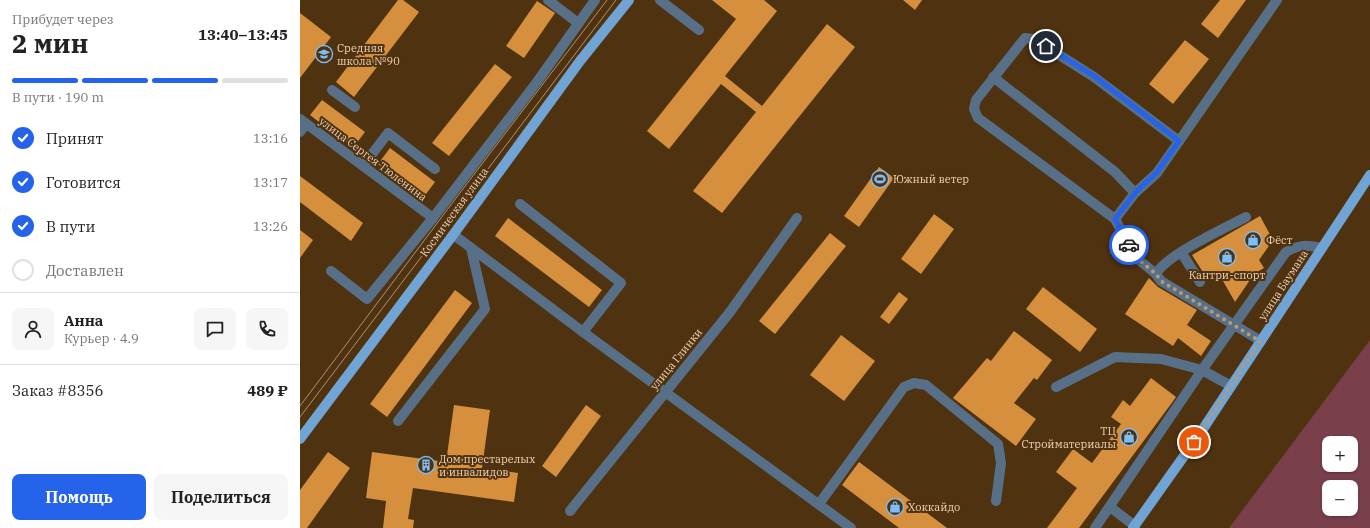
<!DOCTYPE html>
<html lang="ru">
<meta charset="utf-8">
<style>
:root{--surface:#fff;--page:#f6f6f6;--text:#222;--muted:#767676;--line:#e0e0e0;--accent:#2563eb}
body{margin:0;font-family:"IBM Plex Serif",serif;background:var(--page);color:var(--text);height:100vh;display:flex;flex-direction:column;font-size:15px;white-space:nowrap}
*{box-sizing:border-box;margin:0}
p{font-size:13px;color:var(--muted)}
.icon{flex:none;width:22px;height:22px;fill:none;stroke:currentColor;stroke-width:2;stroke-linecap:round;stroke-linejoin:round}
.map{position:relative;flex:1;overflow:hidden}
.details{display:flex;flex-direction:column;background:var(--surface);width:300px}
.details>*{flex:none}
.fabs{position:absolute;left:1022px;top:436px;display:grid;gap:8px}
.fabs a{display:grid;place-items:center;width:36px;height:36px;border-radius:8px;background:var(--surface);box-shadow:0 1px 3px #0004;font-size:20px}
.pin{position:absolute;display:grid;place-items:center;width:34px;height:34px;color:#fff;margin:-17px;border:2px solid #fff;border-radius:50%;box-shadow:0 1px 4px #0007}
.courier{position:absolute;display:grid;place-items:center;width:40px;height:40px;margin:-20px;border:3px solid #2563eb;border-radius:50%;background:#fff;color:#222;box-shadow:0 1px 5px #0007}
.overview em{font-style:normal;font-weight:700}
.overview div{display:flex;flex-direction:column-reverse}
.overview{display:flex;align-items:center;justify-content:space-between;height:68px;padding:0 12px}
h1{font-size:26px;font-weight:700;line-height:30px}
.bar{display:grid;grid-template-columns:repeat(4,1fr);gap:6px 4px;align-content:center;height:48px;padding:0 12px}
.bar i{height:5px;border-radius:3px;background:var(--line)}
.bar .active{background:var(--accent)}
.bar p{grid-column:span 4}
.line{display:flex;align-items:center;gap:10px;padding:0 12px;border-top:1px solid var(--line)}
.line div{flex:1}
.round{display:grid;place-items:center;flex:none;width:42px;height:42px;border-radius:8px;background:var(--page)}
ol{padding:0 12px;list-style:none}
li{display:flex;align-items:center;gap:12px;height:44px}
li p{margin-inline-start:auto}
li .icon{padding:4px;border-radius:50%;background:var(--accent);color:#fff;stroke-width:4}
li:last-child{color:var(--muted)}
li i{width:22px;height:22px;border:2px solid var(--line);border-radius:50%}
.primary-button{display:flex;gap:8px;margin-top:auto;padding:8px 12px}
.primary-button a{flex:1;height:46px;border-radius:8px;background:var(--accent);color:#fff;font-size:16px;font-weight:700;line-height:46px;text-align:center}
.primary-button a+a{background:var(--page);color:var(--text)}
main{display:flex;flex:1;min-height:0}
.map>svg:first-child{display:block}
.green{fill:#793f4b;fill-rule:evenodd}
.building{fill:#d58f3d}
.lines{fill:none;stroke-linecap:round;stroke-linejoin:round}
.minor{stroke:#577087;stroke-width:10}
.major{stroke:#70a4d4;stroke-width:10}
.tram{stroke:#b09272;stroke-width:1}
.done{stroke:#b89a7b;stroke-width:4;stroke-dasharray:0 7.2}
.route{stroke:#2563eb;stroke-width:5}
.labels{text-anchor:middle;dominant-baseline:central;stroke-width:4;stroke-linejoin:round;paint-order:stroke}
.poi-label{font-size:11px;fill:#f1d2b4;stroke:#4f3210;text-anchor:start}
.street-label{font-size:11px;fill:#f1d2b4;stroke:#4f3210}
</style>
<main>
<section class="details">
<div class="overview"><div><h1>2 мин</h1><p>Прибудет через</p></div><em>13:40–13:45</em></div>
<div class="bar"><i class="active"></i><i class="active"></i><i class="active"></i><i></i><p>В пути · 190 m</p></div>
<ol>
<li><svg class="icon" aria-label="check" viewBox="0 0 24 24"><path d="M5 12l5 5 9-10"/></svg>Принят<p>13:16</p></li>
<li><svg class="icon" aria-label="check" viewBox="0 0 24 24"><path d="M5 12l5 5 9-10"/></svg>Готовится<p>13:17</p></li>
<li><svg class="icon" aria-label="check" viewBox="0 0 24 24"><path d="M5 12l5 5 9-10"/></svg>В пути<p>13:26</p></li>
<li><i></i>Доставлен</li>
</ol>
<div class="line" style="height:72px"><a class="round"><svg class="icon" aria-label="person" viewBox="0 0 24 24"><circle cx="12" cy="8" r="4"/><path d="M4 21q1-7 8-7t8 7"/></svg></a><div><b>Анна</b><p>Курьер · 4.9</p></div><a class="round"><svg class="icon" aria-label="chat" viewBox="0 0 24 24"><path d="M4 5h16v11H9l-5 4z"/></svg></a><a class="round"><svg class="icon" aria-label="phone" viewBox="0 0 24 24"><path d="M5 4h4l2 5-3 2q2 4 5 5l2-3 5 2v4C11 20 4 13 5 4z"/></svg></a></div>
<div class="line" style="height:52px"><div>Заказ #8356</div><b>489 ₽</b></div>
<div class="primary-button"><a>Помощь</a><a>Поделиться</a></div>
</section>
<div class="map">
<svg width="1070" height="528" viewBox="0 0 1070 528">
<rect width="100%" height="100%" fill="#4f3210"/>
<path class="green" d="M1070 340V528H929ZM1029 443H1051V465H1029ZM1029 487H1051V509H1029Z"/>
<g class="building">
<path d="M98 0H103L119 12 54 97 36 82Z"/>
<path d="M412 0H464L477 11 425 76 462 106 527 24 555 47 422 213 393 191 456 112 421 84 369 149 347 131 436 19Z"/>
<path d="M603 0H622L615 10Z"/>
<path d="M920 0H946L918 38 901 24Z"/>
<path d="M237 1 255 13 224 58 206 46Z"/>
<path d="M0 13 31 37 0 78Z"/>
<path d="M885 40 909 59 873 104 849 84Z"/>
<path d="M195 64 212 77 149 156 132 143Z"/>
<path d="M22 100 65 132 53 148 10 115Z"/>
<path d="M90 148 135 182 123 198 78 164Z"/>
<path d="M579 167 594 178 559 227 544 216Z"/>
<path d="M0 176 63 223 51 241 0 202Z"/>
<path d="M634 214 654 229 621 274 601 259Z"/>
<path d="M960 216 973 240 959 260 964 268 954 274 935 302 919 274 908 280 892 255Z"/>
<path d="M208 218 302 290 289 307 195 236Z"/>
<path d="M0 230 13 240 0 258Z"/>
<path d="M530 233 546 246 475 334 459 321Z"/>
<path d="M849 278 858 287 897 310 887 325 911 341 901 356 878 338 873 346 825 314Z"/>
<path d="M743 287 797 329 780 352 726 309Z"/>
<path d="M155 290 172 303 87 417 70 404Z"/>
<path d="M599 292 608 299 589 324 580 317Z"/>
<path d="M714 331 752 360 737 380 734 378 714 403 736 419 716 446 653 398 687 358 691 361Z"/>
<path d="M541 335 575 361 544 401 510 375Z"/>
<path d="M851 378 876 397 871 404 779 528H747L777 488 756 472 773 449 792 463 821 424 811 417 823 400 830 406Z"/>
<path d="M154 405 190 410 182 468 218 473 214 502 113 488 108 519 114 520 113 528H83L86 501 66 498 72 452 146 462Z"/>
<path d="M286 405 301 416 256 477 242 466Z"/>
<path d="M28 452 50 468 7 528H0V490Z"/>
<path d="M559 462 647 528H599L542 485Z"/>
</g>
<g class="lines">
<g class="minor">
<path d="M248 0 278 23"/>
<path d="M360 0 399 30"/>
<path d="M693 77 815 172 835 193"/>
<path d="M32 90 55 107"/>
<path d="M0 119 133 218"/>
<path d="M0 132 6 124"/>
<path d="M63 166 88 133 135 169"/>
<path d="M220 204 321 283 283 332"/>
<path d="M946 217C925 228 866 255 856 274L861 281 961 341"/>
<path d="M815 219 835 193 857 173 977 0"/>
<path d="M153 235 162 241 283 332 551 528"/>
<path d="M881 252 900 282"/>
<path d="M31 271 67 299 133 218 237 82 295 0"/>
<path d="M856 274 839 260 827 242 815 219 678 118 674 109 676 100 725 38 734 39 794 77 879 141"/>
<path d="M756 387 815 357 861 359 902 370 931 386"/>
<path d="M98 421 185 309 171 248"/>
<path d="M519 504 604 387 614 383 626 385 698 444 701 463 696 501"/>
<path d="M810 507 835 526"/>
<path d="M270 511 430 312 497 218"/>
<path d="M795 528 902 370 986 252C1000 244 1006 245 1022 248"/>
</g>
<g class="major">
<path d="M0 439 153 235 280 61 329 0"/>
<path d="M833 528 901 432 1070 175"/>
</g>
<g class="tram">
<path d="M0 406 156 198 307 0"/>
<path d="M0 417 316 0"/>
</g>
</g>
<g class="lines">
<path class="done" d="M829 245 839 260 856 274 861 281 960 341 894 442"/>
<path class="route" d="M746 46 794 76 879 141 857 172 835 193 815 219 829 245"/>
</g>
<defs>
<g id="school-ring" transform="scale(0.9)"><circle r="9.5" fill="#4f3210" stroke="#7dbef9" stroke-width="1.5"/><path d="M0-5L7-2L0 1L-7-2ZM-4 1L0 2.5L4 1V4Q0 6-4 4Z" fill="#7dbef9"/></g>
<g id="stadium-ring" transform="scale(0.9)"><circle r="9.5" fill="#4f3210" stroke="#7dbef9" stroke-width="1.5"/><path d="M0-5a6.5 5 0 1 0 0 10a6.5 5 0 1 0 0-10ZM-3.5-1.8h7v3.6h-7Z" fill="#7dbef9"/></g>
<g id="shop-ring" transform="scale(0.9)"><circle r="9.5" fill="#4f3210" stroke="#7dbef9" stroke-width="1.5"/><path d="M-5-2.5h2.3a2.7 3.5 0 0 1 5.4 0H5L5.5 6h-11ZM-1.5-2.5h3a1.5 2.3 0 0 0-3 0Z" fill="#7dbef9"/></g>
<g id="building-ring" transform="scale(0.9)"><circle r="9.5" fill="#4f3210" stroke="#7dbef9" stroke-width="1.5"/><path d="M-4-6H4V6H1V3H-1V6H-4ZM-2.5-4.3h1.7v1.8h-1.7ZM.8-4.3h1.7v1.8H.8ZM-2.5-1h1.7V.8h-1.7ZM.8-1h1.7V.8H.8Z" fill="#7dbef9"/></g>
</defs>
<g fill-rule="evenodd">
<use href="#school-ring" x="24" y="54"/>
<use href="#stadium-ring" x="580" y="179"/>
<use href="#shop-ring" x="953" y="240"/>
<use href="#shop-ring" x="927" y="257"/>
<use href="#shop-ring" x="829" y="437"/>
<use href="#building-ring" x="126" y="465"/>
<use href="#shop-ring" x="595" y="507"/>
</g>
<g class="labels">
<g class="poi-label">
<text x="37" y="48">Средняя<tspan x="37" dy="13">школа №90</tspan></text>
<text x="593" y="179">Южный ветер</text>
<text x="966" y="240">Фёст</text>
<text x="927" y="275" text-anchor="middle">Кантри-спорт</text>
<text x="816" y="431" text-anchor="end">ТЦ<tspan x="816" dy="13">Стройматериалы</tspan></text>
<text x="139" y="459">Дом престарелых<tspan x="139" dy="13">и инвалидов</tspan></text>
<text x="608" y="507">Хоккайдо</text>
</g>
<g class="street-label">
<text transform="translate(73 159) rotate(37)">улица Сергея Тюленина</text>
<text transform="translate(154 212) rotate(-54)">Космическая улица</text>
<text transform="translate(983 285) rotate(-57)">улица Баумана</text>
<text transform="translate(376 359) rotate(-51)">улица Глинки</text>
</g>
</g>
</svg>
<div class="fabs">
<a>+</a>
<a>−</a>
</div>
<div class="pin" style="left:894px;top:442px;background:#ea580c"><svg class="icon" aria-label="bag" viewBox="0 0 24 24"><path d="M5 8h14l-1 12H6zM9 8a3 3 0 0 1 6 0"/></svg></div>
<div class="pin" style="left:746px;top:46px;background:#1f2937"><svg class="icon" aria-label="home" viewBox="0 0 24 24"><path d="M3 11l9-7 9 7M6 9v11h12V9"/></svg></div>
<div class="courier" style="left:829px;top:245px"><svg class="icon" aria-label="car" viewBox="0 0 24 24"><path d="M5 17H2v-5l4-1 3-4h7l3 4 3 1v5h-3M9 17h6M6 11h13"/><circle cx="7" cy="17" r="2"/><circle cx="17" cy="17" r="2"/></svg></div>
</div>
</main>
